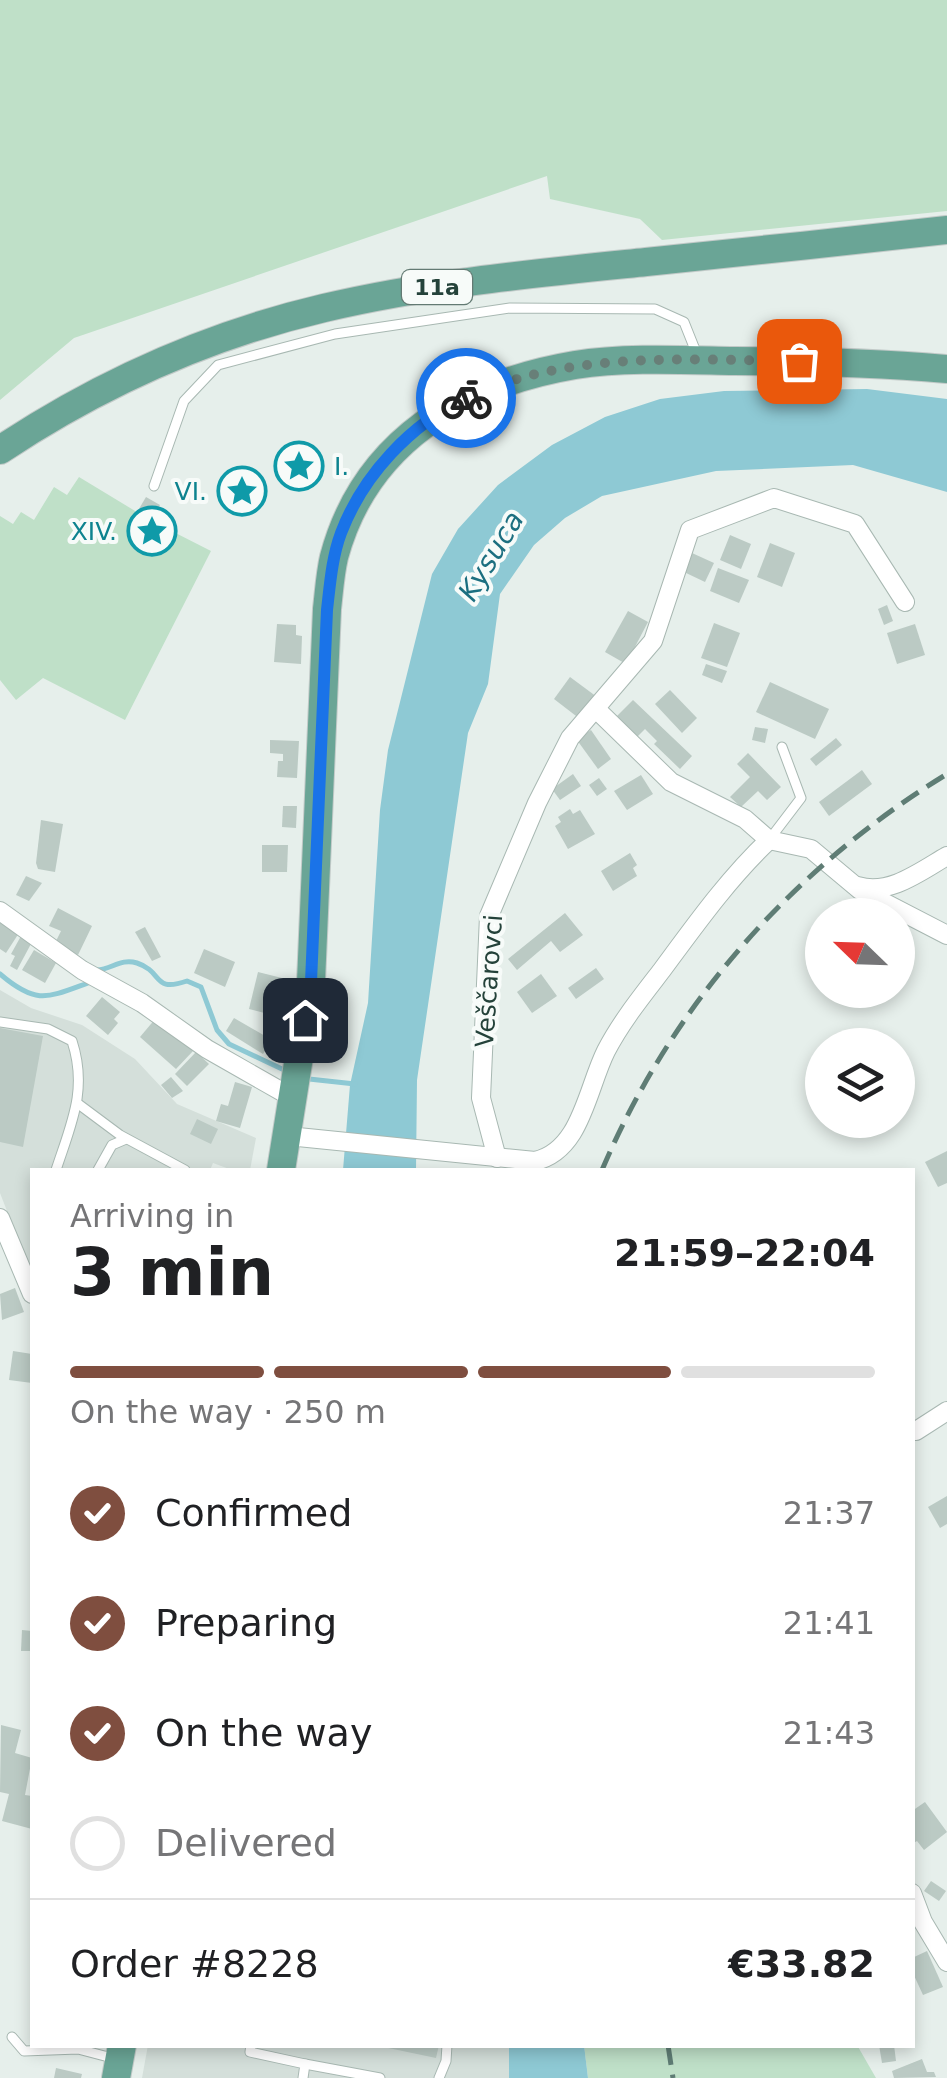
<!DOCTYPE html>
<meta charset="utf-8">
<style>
:root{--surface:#fff;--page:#f2f2f2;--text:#202124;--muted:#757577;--line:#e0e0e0;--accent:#7f4e3f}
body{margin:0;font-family:"DejaVu Sans",sans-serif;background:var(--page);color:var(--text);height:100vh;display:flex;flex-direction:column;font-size:38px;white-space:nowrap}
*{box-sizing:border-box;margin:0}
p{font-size:32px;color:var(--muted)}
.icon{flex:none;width:55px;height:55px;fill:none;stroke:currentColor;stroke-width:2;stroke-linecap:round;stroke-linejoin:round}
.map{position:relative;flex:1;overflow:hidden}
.sheet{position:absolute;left:30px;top:1168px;width:885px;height:880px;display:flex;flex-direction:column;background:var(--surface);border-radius:0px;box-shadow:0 5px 15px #0003}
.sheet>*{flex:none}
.needle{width:65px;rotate:293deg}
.tools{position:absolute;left:805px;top:898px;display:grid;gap:20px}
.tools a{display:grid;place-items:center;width:110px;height:110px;border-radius:50%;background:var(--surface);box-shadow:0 5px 15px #0003;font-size:50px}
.pin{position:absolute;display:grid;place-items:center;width:85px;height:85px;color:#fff;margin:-42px;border-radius:20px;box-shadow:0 5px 15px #0006}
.courier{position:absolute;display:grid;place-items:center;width:100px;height:100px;margin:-50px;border:8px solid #1a73e8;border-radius:50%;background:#fff;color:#222;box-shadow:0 2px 12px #0007}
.head em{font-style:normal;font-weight:800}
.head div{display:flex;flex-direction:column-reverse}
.head{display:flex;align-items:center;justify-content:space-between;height:170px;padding:0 40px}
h1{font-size:65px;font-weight:800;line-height:75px}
.bar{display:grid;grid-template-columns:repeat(4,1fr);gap:15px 10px;align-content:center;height:120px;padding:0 40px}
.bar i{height:12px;border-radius:8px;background:var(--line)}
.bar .active{background:var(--accent)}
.bar p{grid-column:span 4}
.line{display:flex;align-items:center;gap:25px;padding:0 40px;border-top:2px solid var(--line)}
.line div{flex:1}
ol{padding:0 40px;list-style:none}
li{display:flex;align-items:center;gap:30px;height:110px}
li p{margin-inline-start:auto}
li .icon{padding:10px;border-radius:50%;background:var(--accent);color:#fff;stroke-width:4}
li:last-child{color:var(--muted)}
li i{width:55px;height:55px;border:5px solid var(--line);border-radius:50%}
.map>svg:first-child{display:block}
.built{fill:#d4dfda}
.green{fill:#bfe0c8}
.water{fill:#8ec9d4}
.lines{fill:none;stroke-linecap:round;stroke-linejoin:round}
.stream{stroke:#8ec9d4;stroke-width:5}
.building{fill:#bbcac4}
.service-casing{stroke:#a8b8b2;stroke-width:11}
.minor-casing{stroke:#a8b8b2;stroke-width:20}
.primary-casing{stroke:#c2cac8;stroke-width:30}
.service{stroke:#fff;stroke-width:9}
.minor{stroke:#fff;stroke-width:18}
.primary{stroke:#6aa596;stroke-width:28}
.rail{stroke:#5f7d75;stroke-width:5;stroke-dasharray:20 10;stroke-linecap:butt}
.done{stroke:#687f78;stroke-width:10;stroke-dasharray:0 18}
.route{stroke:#1a73e8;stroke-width:12}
.labels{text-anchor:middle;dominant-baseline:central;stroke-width:8;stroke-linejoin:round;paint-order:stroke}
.shield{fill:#f7fbf9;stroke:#637a73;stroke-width:2.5}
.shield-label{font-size:22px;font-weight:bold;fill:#24423a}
.culture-label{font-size:25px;fill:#0d838f;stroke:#f7fbf9;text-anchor:end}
.street-label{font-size:25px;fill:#24423a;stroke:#f7fbf9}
.water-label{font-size:28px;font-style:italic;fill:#1c6f80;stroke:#f7fbf9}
</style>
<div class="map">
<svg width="947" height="2078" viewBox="0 0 947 2078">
<rect width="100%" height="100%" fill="#e6efeb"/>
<g class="built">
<path d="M0 990 31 1008 82 1025 135 1059 177 1104 256 1138 250 1170H232L213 1163 210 1170H32V1275L0 1193Z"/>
<path d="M148 2045H509V2078H142Z"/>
</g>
<g class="green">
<path d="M0 0H947V211L662 240 640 219 550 199 547 176 74 338 0 400Z"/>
<path d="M79 477 150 520 211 551 125 720 43 678 16 700 0 680V516L13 524 21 512 34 520 54 487 67 495Z"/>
<path d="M584 2045H857L876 2078H588Z"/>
</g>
<g class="water">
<path d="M867 389 947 399V492L853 465 716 471 602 496 565 518 534 545 500 594 488 684 468 733 417 1080 416 1170H343L350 1085 368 1003 380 810 388 750 432 574 458 529 498 485 552 445 605 417 660 399 724 391Z"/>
<path d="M509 2045H584L588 2078H509Z"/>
</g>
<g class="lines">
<g class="stream">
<path d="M97 970C112 969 121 958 137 963 164 972 152 993 187 981L201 987 217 1030 229 1044 282 1069"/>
<path d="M0 974C36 1005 47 998 88 983"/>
<path d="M309 1079 355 1084"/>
</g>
</g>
<g class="building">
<path d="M146 497 160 505 145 532 130 524Z"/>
<path d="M730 535 751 544 741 569 720 560Z"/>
<path d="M770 543 795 553 782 587 757 577Z"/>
<path d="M692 553 714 563 705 582 684 572Z"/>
<path d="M718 568 749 580 739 603 710 591Z"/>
<path d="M887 605 893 621 884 625 878 609Z"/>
<path d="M628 611 648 622 626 664 605 652Z"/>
<path d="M714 623 740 633 727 667 701 658Z"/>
<path d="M277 624 296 625V635L302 636 301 664 274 662Z"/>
<path d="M915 624 925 655 897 664 887 633Z"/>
<path d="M706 664 727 671 722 683 702 675Z"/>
<path d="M570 677 597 697 580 719 554 699Z"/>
<path d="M770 682 829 709 815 739 756 712Z"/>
<path d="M670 690 697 718 682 733 655 704Z"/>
<path d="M633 700 692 756 680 769 654 744 657 741 645 729 637 737 617 716Z"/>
<path d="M755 727 768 729 765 743 752 740Z"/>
<path d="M591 730 611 759 598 769 577 740Z"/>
<path d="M836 738 842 745 816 766 810 759Z"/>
<path d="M270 740 299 741 297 778 277 777 278 761H283V754L270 753Z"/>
<path d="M748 753 781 787 767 800 758 791 741 807 730 797 750 777 737 764Z"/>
<path d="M862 770 872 784 829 816 819 802Z"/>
<path d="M573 774 581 786 560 800 552 789Z"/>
<path d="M641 775 653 794 627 810 614 791Z"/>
<path d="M599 778 607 789 597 796 589 785Z"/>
<path d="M283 806H297L296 828 282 827Z"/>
<path d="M570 809 573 814 580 810 595 834 568 849 555 826 561 822 558 817Z"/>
<path d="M41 820 63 824 55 872 38 869 36 863Z"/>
<path d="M262 845H288L287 872H262Z"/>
<path d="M630 853 637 865 633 868 637 876 613 891 601 871Z"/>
<path d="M26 876 42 883 29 901 16 895Z"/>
<path d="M58 908 92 926 78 955 55 943 61 931 49 926Z"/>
<path d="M565 913 583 935 560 952 551 941 517 970 508 959Z"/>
<path d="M0 920 19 933 6 953 0 949Z"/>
<path d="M145 927 161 957 152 961 135 932Z"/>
<path d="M21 936 32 942 17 970 10 966 15 956 11 954Z"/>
<path d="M204 949 235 962 225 987 194 973Z"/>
<path d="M34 950 56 963 45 983 22 970Z"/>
<path d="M596 968 604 979 576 999 568 988Z"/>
<path d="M258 972 282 978 272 1015 249 1009Z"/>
<path d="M541 974 557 996 532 1013 517 992Z"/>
<path d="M102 997 120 1012 114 1019 118 1023 108 1035 86 1016Z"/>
<path d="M156 1018 193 1051 176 1069 140 1037Z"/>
<path d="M234 1018 272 1040 263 1054 226 1031Z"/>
<path d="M0 1028 43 1036 23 1147 0 1142Z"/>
<path d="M196 1052 209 1064 187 1086 175 1074Z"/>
<path d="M171 1077 183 1091 172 1098 161 1085Z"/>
<path d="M235 1082 252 1087 240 1128 216 1121 221 1104 228 1106Z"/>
<path d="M197 1119 218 1129 211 1144 190 1134Z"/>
<path d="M947 1151V1183L938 1187 925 1162Z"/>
<path d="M15 1288 24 1312 2 1320 0 1294Z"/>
<path d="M13 1351 32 1354V1383L9 1380Z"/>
<path d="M947 1496V1524L940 1528 928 1507Z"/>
<path d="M22 1630 32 1631V1651H21Z"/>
<path d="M1 1725 21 1730 15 1753 32 1758 25 1795 32 1796V1829L2 1821 9 1794 0 1792Z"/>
<path d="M925 1802 947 1832 924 1850 917 1841 912 1844V1811Z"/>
<path d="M931 1881 946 1891 939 1901 924 1891Z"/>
<path d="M927 1951 943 1987 923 1995 912 1971V1958Z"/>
<path d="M374 2045H439L436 2058Z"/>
<path d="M879 2045H894L896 2061 882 2063Z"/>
<path d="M922 2059 927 2072H934L936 2077 894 2078 892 2071Z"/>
<path d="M56 2068 82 2074 81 2078H54Z"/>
</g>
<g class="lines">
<g class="service-casing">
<g id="service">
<path d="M154 486 184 401 218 365 335 334 510 308 655 309 684 322 698 357"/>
<path d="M769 840 801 798 782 747"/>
<path d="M0 1022 48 1029 72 1041C88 1090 71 1124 56 1170"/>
<path d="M77 1103 120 1135 185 1170"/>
<path d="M98 1170 112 1145 126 1139"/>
<path d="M12 2037 24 2051 78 2049 116 2059"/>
<path d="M251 2045 250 2052 305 2064 303 2078"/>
<path d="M305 2064 380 2078"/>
<path d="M439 2078 446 2061 447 2045"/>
</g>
</g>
<g class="minor-casing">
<g id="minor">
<path d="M596 709 671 782 745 819 769 840 811 849 860 890 947 935"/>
<path d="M858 886C889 896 921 871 947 856"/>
<path d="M0 911 82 970 142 1003 207 1049 293 1098"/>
<path d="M288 1136 535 1161C581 1151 587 1089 606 1051 621 1022 642 996 662 970 696 924 728 879 769 840"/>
<path d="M497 1158 481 1098 489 916 537 803 570 738 653 641 690 530 774 498 855 524 905 602"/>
<path d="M0 1218 32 1294"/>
<path d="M916 1431 947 1411"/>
<path d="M912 1893 923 1922 947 1962"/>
</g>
</g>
<g class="primary-casing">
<g id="primary">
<path d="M0 450C98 385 209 335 324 308 430 283 538 273 646 262 746 252 847 241 947 230"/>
<path d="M281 1170 311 982 327 609C329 592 330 574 334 557 365 441 463 384 575 365 626 357 683 360 734 361 806 361 876 363 947 369"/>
<path d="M116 2078 122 2045"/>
</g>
</g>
<use href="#service" class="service"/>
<use href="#minor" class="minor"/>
<use href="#primary" class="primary"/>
<g class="rail">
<path d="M602 1170C673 1003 793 868 947 774"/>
<path d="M668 2045 673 2078"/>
</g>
</g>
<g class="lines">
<path class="done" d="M466 398C569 350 688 360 799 361"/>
<path class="route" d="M305 1020 311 982 327 610C330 584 332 557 341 533 363 475 411 424 466 398"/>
</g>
<defs>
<g id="sight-ring" transform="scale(2.5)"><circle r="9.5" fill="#f7fbf9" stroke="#0f9aa8" stroke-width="1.5"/><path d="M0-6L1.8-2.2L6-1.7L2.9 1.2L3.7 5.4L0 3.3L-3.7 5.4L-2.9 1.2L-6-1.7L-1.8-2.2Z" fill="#0f9aa8"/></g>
</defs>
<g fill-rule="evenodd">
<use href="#sight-ring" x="299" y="466"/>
<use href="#sight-ring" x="242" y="491"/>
<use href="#sight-ring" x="152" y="531"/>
</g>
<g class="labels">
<rect class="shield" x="402" y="270" width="70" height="34" rx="8"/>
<g class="shield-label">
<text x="437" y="287">11a</text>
</g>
<g class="culture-label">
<text x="334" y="466" text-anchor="start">I.</text>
<text x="207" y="491">VI.</text>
<text x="117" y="531">XIV.</text>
</g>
<g class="street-label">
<text transform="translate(489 981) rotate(-86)">Veščarovci</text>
</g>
<g class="water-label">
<text transform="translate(491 556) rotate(-59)">Kysuca</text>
</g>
</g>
</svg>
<div class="tools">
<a><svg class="needle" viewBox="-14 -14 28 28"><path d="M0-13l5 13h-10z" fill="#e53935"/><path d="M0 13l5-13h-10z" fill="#757577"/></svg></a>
<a><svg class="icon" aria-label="layers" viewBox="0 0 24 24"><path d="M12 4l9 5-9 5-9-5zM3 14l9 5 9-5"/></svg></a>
</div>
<div class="pin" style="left:799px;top:361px;background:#ea580c"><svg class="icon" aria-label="bag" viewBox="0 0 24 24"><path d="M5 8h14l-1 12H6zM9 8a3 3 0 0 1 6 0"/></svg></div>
<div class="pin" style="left:305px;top:1020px;background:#1f2937"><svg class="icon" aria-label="home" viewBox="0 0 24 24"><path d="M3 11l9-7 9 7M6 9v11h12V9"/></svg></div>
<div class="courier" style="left:466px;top:398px"><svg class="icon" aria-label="bike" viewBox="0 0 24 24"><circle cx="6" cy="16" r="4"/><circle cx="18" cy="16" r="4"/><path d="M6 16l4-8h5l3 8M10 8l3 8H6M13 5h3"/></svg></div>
<section class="sheet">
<div class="head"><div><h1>3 min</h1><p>Arriving in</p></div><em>21:59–22:04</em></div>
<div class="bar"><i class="active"></i><i class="active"></i><i class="active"></i><i></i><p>On the way · 250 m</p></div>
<ol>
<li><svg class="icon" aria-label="check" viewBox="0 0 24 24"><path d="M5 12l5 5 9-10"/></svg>Confirmed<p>21:37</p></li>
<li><svg class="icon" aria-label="check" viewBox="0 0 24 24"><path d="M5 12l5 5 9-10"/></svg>Preparing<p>21:41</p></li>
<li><svg class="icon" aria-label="check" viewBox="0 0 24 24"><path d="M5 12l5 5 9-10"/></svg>On the way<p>21:43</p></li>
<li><i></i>Delivered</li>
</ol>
<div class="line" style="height:130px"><div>Order #8228</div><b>€33.82</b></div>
</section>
</div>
